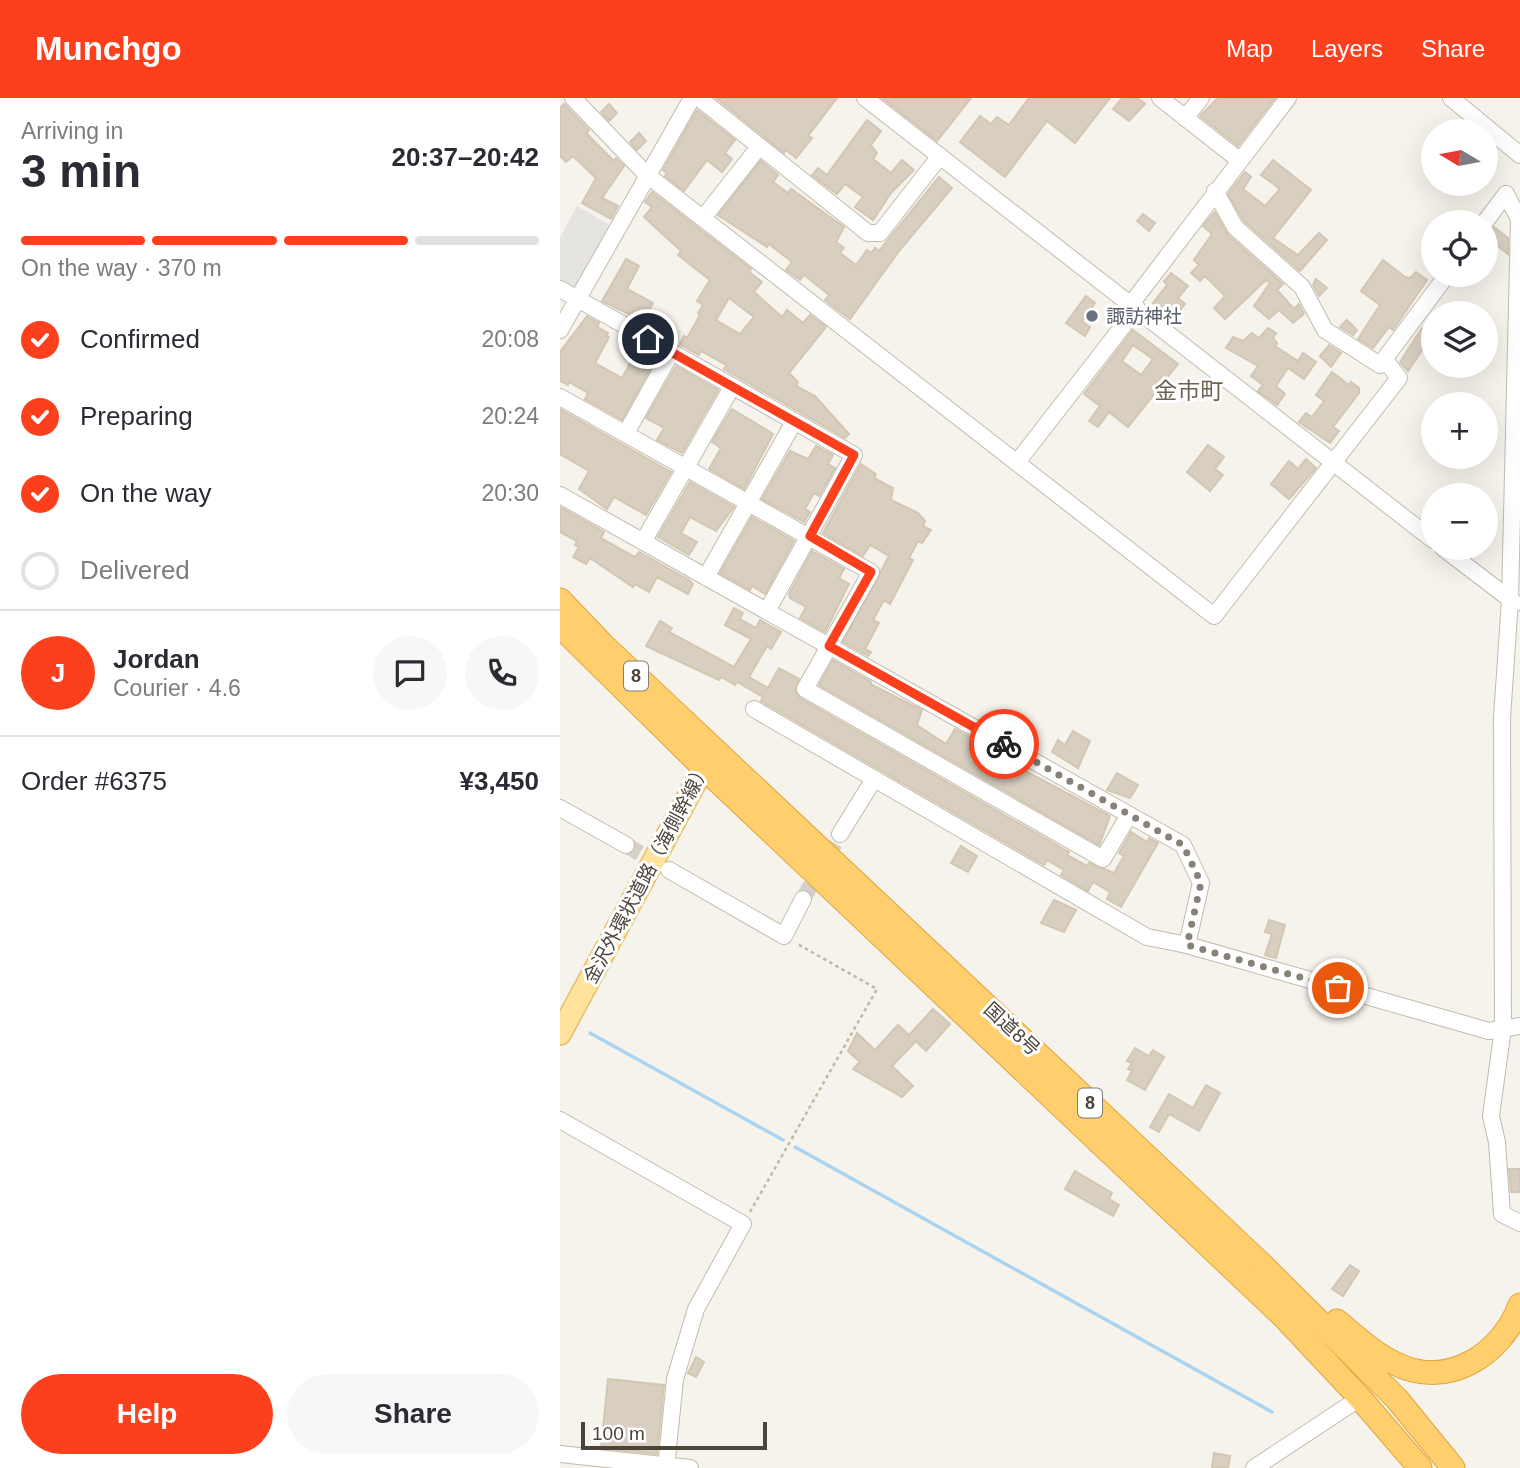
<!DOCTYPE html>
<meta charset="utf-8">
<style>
:root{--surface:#fff;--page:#f7f7f7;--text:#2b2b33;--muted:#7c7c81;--line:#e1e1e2;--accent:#fc3f1d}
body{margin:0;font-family:Helvetica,"Noto Sans JP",sans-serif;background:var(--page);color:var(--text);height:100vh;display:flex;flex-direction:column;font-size:26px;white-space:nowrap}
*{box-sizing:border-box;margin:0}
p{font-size:23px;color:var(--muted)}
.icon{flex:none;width:38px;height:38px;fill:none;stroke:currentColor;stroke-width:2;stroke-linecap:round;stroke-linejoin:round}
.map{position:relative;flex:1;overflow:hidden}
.details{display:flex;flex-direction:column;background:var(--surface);width:560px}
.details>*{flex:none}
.needle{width:46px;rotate:280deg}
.fabs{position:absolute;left:861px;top:21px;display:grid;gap:14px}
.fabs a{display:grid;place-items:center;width:77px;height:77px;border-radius:50%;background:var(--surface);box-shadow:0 7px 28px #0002;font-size:35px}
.scale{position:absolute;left:21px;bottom:18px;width:186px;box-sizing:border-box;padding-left:7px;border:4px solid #4b4439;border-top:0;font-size:19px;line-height:24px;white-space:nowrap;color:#4b4439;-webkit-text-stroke:5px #fff;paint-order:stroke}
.pin{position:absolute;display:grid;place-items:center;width:60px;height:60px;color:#fff;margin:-30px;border:4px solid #fff;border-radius:50%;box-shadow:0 2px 7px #0007}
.courier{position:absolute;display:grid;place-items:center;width:70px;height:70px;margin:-35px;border:5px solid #fc3f1d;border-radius:50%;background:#fff;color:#222;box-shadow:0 2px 9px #0007}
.head em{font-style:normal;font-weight:700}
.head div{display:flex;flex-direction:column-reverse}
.head{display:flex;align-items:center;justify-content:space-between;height:119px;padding:0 21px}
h1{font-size:46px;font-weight:700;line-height:52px}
.bar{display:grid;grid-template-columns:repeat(4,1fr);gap:10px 7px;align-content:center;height:84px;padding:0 21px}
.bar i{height:9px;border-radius:5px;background:var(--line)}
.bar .selected{background:var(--accent)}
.bar p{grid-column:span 4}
.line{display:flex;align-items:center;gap:18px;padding:0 21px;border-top:2px solid var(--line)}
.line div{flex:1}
.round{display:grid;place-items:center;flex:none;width:74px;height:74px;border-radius:37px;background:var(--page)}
ol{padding:0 21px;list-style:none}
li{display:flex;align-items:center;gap:21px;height:77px}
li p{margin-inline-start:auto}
li .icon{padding:7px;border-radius:50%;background:var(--accent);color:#fff;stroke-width:4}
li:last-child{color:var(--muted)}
li i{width:38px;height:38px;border:4px solid var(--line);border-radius:50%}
.cta{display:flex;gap:14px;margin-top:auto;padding:14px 21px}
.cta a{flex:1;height:80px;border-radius:42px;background:var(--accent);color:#fff;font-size:28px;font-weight:700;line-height:80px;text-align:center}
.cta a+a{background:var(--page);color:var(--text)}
header{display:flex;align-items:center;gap:42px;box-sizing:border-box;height:98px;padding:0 35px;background:var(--accent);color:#fff}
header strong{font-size:33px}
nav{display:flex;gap:38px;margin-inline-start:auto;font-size:24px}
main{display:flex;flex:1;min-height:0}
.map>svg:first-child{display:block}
.parking{fill:#e5e3e0}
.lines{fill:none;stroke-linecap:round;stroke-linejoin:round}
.stream{stroke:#a9d4f2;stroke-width:3.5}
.building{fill:#d8cfc1;stroke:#d3c7b4;stroke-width:2;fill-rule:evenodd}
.minor-tunnel{stroke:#d4d0c8;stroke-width:16;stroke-dasharray:16 8;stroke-linecap:butt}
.minor-casing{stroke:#c2bbae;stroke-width:18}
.major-casing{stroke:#e6c16a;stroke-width:24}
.highway-casing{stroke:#e0a43c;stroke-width:25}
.path{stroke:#c4b79f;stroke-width:2.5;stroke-dasharray:3.5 3.5;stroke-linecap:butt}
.minor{stroke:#fff;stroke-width:16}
.major{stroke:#ffe39c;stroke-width:21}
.highway{stroke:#ffcf6e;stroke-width:23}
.done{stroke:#878178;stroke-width:7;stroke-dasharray:0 12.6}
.route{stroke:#fc3f1d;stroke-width:9}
.worship-dot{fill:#6b7280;stroke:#fff;stroke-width:2.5}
.labels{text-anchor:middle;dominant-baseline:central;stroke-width:6;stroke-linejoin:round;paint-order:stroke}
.shield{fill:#fff;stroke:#817c74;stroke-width:2}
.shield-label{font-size:18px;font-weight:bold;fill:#4b4439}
.worship-label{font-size:19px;fill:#5b616d;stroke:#fff;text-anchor:start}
.street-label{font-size:19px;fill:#4b4439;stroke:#fff}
.quarter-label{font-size:23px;fill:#6e6250;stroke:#fff}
</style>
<header>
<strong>Munchgo</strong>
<nav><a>Map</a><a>Layers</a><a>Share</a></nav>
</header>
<main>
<section class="details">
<div class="head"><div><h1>3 min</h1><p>Arriving in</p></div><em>20:37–20:42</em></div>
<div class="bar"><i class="selected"></i><i class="selected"></i><i class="selected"></i><i></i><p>On the way · 370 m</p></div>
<ol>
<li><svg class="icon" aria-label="check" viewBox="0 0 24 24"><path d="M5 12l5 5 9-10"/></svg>Confirmed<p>20:08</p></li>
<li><svg class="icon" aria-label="check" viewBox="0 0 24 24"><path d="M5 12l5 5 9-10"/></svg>Preparing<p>20:24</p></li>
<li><svg class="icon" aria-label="check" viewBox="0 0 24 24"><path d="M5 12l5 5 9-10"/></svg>On the way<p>20:30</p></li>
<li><i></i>Delivered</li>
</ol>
<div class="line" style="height:126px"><b class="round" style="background:var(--accent);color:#fff">J</b><div><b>Jordan</b><p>Courier · 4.6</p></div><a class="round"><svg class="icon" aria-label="chat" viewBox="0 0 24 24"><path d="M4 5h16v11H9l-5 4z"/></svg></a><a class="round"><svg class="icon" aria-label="phone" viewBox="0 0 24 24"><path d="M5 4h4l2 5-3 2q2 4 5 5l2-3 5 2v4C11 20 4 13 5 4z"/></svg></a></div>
<div class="line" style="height:91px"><div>Order #6375</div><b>¥3,450</b></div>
<div class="cta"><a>Help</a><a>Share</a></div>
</section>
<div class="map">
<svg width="960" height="1370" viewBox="0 0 960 1370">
<rect width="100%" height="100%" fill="#f6f3ec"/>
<path class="parking" d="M17 108 51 128 14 190 0 182V140Z"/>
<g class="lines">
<g class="stream">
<path d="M30 935 223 1042"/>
<path d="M235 1049 712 1314"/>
</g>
</g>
<g class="building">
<path d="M156 0H277L248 38 252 40 236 60 226 52 224 55Z"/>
<path d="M322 0H411L377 43Z"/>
<path d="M469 0H550L515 45 487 23 445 79 400 44 420 18 431 26 437 19 449 27Z"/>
<path d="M562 0H577L585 6 569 23 553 11Z"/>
<path d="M658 0H715L678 48 640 18Z"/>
<path d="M4 6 29 32 26 35 54 63 56 60 64 68 42 100 58 108 51 121 22 105 36 80 13 58 6 64 0 58V10Z"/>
<path d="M49 6 57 15 49 23 41 14Z"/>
<path d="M137 12 175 42 165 55 172 61 162 74 147 62 124 93 105 78 107 75 103 72Z"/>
<path d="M307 22 321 33 311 47 317 55 313 61 331 75 342 62 354 72 331 95 313 122 295 109 303 99 285 86 277 96 252 77 258 70 267 77Z"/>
<path d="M79 35 86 43 77 52 70 44Z"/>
<path d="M713 62 751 92 713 140 738 157 759 135 767 142 740 173 683 122 668 96 685 74 691 79 683 91 705 108 720 91 701 77Z"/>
<path d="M201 63 218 77 213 84 228 95 231 91 284 129 276 144 284 150 280 155 296 167 307 152 311 155 315 150 319 153 379 79 392 90 339 153 290 221 265 202 269 197 248 180 244 177 240 182 226 172 232 164 209 146 207 149 158 117Z"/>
<path d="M92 94 191 171 189 174 202 184 194 194 222 219 227 212 243 225 250 217 266 229 229 275 238 284 236 288 255 298 289 336 285 340 164 271 166 267 141 253 139 257 120 246 124 238 127 240 140 217 138 215 143 207 137 203 150 182 118 157 121 153 84 119 92 109 85 104ZM169 200 194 219 180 236 156 222Z"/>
<path d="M655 114 668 137 723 186 717 192 734 211 739 206 744 216 733 225 719 212 709 221 694 208 710 185 706 182 665 221 654 210 665 198 645 178 640 183 631 175 639 167 634 162 652 136 643 128Z"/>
<path d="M583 116 595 125 589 133 577 123Z"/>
<path d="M934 129 948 140V156L926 139Z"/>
<path d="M66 161 79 168 67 191 93 205 83 223 42 203Z"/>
<path d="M823 162 845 179 850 180 856 174 867 182 833 232 829 229 813 250 798 241 820 207 801 193Z"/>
<path d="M611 175 628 188 618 200 625 206 613 221 593 205 607 187 604 183Z"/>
<path d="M756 181 767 190 759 198 753 187Z"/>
<path d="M526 198 535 205 522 223 530 229 525 238 506 225Z"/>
<path d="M27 218 39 225 37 229 48 235 46 238 49 239 35 265 62 280 80 248 97 258 62 322 25 301 28 295 9 284 8 287 0 283V254Z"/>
<path d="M787 222 797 232 793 237 780 229Z"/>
<path d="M708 230 716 235 713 240 717 245 715 248 738 263 743 255 756 264 744 281 728 270 716 288 725 296 717 307 698 293 703 287 691 278 698 268 666 250 673 239 683 243 692 235 699 240Z"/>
<path d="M862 230 872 237 848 273 840 264Z"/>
<path d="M573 232 618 266 568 329 549 314 538 329 529 323 540 308 524 296ZM573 247 593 261 581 277 562 263Z"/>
<path d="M769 247 781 255 771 269 760 258Z"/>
<path d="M116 268 158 292 122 355 97 342 104 330 86 320Z"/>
<path d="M772 274 789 287 791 284 799 290V295L773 329 779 333 770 345 739 324 746 315 752 319 764 303 756 297Z"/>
<path d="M0 311 111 374 86 417 54 399 47 411 19 391 29 373 0 356Z"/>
<path d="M172 311 213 336 184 391 149 371 161 350 152 344Z"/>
<path d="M648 347 664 359 655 371 663 377 650 393 627 374Z"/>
<path d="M256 348 273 357 268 366 275 370 259 398 254 395 245 411 250 414 244 424 202 401 230 353 248 361Z"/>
<path d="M746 361 756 370 729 401 711 386 729 363 738 371Z"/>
<path d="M301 366 316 376 314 380 333 390 331 402 358 415 365 423 363 428 371 432 362 445 358 443 349 460 353 462 330 506 324 502 313 522 319 525 305 551 311 554 308 558 283 544 329 458 310 447 303 458 263 435Z"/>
<path d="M130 384 174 409 156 433 130 419 121 435 137 444 129 457 98 439Z"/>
<path d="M0 409 44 434 41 440 75 459 79 454 129 482 133 486 128 496 97 479 89 494 75 486 73 489 30 460 26 466 13 459 19 449 15 447 17 443 0 434Z"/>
<path d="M192 419 234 443 205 496 192 488 190 492 160 475Z"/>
<path d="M252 453 284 471 279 480 289 486 265 534 240 520 246 509 230 500 229 496Z"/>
<path d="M174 510 183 515 180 521 196 530 200 522 221 534 211 551 207 548 189 579 208 590 219 570 239 581 235 592 240 600 509 754 507 757 527 768 529 765 554 775 564 758 559 755 571 734 587 744 589 740 598 745 561 809 547 801 550 794 533 784 528 793 501 777 504 772 487 762 484 767 201 603 203 599 177 584 175 587 161 579 159 582 86 548 100 523 112 530 109 534 174 569 191 541 165 527Z"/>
<path d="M273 562 311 584 310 586 362 612 357 627 386 646 395 631 457 666 456 668 550 718 540 745 539 747 259 587Z"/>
<path d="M513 633 530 643 518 670 492 654 498 642 505 647Z"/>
<path d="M557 675 578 687 570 700 547 692Z"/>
<path d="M401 748 417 758 408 774 391 765Z"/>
<path d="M494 802 516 812 504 834 481 825Z"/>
<path d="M709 822 725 827 716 860 705 857 712 836 705 834Z"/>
<path d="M373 911 390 926 366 953 356 943 332 968 353 988 342 999 293 971 300 964 288 953 297 935 315 952 338 927 349 937Z"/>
<path d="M575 950 589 958 593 952 604 959 585 992 567 982 572 973 568 971 572 965 567 963Z"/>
<path d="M646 987 660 995 639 1033 609 1016 599 1034 590 1029 609 996 633 1010Z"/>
<path d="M949 1071H960V1094H951Z"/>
<path d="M515 1073 552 1095 549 1101 559 1107 553 1118 505 1091Z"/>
<path d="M790 1167 799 1173 783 1198 772 1191Z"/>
<path d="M136 1259 144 1264 136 1279 128 1275Z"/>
<path d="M48 1281 104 1287 97 1356 41 1350Z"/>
<path d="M654 1355 670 1358 668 1370H652Z"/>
</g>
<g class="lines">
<g class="minor-tunnel">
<path d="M66 747 103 769"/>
<path d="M243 801 280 736"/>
</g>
<g class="minor-casing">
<g id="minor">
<path d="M13 0 87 77 654 518 839 280 825 262"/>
<path d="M139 0 308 135H320L380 58"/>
<path d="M305 0 873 442"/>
<path d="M600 0 679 62"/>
<path d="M891 0 960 57"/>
<path d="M625 20 641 0"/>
<path d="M655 93 675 129 742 189 765 232 820 267 887 177"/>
<path d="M946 96 959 121 950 502 942 620 943 930 931 1018 937 1044 942 1116 960 1125"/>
<path d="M143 120 199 49"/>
<path d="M925 124 946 96"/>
<path d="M0 191 294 357 207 513"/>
<path d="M571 206 728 0"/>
<path d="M0 232 132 0"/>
<path d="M0 299 311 474 245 591 543 761 569 717"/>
<path d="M66 335 111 255"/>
<path d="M458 363 577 210"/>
<path d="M0 397 623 747 641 785 627 847"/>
<path d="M83 444 172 289"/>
<path d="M883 450 955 505"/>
<path d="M146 479 234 324"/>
<path d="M194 611 587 839 627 847 929 933 960 928"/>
<path d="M0 710 66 747"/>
<path d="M280 736 314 681"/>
<path d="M109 772 224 838 243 801"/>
<path d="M0 1022 183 1126 136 1211 115 1281 106 1370"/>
<path d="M0 1356 130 1370"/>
<path d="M694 1370 800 1300"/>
</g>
</g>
<g class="major-casing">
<path id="major" d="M0 936 151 656"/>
</g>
<g class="highway-casing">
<g id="highway">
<path d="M0 502 42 546 699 1164 837 1301 893 1370"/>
<path d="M0 528 143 669 724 1219 800 1300 860 1370"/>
<path d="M777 1223C795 1238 813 1255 834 1265 886 1292 941 1258 960 1207"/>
</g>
</g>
<path class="path" d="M190 1114 317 891 236 845"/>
<use href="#minor" class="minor"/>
<use href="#major" class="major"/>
<use href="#highway" class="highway"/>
</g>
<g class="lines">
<path class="done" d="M444 646 623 747 641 785 627 847 778 890"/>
<path class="route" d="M88 241 294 357 250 438 311 474 269 548 444 646"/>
</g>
<circle class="worship-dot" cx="532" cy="218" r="7"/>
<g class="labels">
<g class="shield">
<rect x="64" y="563.5" width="24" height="29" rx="5"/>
<rect x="518" y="990.5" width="24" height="29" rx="5"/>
</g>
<g class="shield-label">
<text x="76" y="578">8</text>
<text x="530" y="1005">8</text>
</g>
<g class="worship-label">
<text x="546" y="218">諏訪神社</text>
</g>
<g class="street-label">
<text transform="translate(87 775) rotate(-62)">金沢外環状道路（海側幹線）</text>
<text transform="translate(452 931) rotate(43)">国道8号</text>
</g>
<g class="quarter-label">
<text x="629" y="293">金市町</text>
</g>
</g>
</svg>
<div class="fabs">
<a><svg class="needle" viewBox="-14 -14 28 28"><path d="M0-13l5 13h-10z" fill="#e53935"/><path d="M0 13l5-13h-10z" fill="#7c7c81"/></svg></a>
<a><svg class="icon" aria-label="locate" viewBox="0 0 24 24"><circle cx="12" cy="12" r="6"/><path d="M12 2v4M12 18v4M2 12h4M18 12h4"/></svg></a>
<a><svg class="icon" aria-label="layers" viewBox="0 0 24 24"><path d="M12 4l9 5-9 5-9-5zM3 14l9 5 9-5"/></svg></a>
<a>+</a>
<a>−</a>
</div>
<div class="scale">100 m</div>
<div class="pin" style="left:778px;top:890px;background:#ea580c"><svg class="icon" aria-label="bag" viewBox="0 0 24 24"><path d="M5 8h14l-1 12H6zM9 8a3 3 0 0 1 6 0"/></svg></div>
<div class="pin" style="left:88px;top:241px;background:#1f2937"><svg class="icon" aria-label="home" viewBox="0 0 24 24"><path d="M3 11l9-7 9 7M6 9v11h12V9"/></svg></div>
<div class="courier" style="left:444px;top:646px"><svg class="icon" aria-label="bike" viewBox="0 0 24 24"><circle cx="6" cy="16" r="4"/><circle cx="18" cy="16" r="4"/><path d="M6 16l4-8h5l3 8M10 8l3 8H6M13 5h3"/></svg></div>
</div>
</main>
